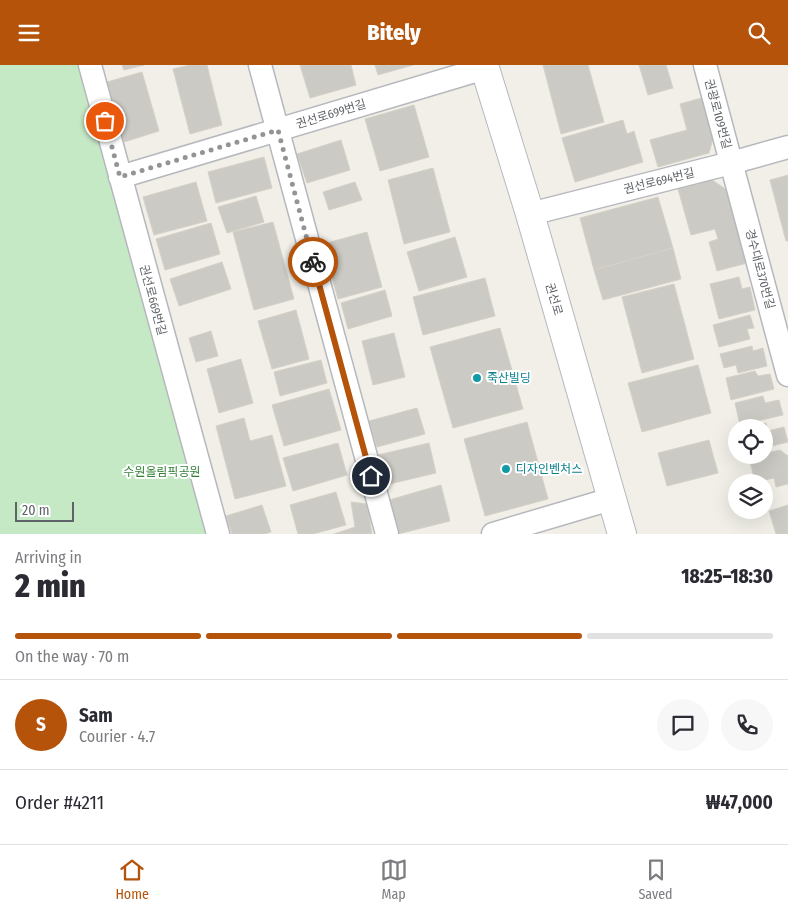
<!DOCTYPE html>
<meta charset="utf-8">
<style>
:root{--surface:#fff;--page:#f7f7f7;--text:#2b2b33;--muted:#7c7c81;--line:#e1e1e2;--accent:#b45309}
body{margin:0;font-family:"Fira Sans Condensed","Noto Sans KR",sans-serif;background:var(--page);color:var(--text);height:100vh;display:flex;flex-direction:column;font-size:19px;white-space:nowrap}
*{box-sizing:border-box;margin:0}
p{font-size:16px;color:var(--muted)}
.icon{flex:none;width:28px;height:28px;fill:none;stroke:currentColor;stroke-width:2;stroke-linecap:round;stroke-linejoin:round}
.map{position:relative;height:469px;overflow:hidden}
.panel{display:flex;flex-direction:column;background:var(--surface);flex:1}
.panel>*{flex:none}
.tools{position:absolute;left:728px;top:354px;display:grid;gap:10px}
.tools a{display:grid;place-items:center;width:45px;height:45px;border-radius:50%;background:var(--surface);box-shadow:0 5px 20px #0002;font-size:25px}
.scale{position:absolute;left:15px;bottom:12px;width:59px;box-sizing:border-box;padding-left:5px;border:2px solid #5f6368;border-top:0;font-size:14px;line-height:18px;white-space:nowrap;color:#5f6368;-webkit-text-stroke:4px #fff;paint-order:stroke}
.pin{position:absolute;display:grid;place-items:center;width:42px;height:42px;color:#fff;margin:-21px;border:2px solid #fff;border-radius:50%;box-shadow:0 1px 5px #0007}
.courier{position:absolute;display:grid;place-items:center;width:50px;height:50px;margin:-25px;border:4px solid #b45309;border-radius:50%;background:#fff;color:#222;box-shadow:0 1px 6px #0007}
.head em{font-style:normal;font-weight:800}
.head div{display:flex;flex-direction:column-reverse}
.head{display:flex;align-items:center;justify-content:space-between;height:85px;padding:0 15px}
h1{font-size:32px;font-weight:800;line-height:38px}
.bar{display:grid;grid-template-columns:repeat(4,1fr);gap:8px 5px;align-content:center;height:60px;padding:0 15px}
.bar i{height:6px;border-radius:4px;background:var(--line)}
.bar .on{background:var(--accent)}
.bar p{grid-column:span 4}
.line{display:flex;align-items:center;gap:12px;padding:0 15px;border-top:1px solid var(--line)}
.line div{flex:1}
.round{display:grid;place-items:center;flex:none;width:52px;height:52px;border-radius:26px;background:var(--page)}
header{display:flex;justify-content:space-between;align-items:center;height:65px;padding:0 15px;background:var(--accent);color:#fff;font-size:22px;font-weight:800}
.tabs{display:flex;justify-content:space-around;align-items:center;height:70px;border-top:1px solid var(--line);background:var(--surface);font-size:14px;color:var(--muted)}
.tabs a{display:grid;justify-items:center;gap:2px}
.tabs .on{color:var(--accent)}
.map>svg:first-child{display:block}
.green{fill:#c5e8c5}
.building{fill:#cccac5;stroke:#d6d1c6}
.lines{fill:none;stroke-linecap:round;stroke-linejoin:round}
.minor-casing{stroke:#b5b8bc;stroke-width:25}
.tertiary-casing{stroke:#b5b8bc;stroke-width:30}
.minor{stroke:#fff;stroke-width:22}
.tertiary{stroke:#fff;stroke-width:28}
.done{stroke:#929495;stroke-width:5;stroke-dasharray:0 9}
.route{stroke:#b45309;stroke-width:6}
.culture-dot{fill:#0f9aa8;stroke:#fff;stroke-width:2}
.labels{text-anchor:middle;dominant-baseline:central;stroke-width:4;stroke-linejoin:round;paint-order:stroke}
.street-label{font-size:12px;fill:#5f6368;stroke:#fff}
.culture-label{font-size:12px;fill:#0d838f;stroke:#fff;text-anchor:start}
.park-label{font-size:12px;fill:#348238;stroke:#fff}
</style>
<header><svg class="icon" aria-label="menu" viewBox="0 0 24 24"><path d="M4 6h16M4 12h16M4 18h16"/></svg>Bitely<svg class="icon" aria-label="search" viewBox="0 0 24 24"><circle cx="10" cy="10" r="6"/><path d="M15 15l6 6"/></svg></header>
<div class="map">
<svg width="788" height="469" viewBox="0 0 788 469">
<rect width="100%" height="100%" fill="#f1efe8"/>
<path class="green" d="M0 0H85L210 469H0Z"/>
<g class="building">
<path d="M122 0H144L124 5Z"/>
<path d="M190 0H207L222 60 190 69 173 4Z"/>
<path d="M300 0H351L356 20 310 33Z"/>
<path d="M375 0H413L378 10Z"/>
<path d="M543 0H588L604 57 561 69Z"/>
<path d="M639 0H666L673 23 648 30Z"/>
<path d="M142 7 159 66 124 77 107 17Z"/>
<path d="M705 32 715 66 709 88 658 102 650 75 687 65 680 39Z"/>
<path d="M414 40 429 92 380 106 365 54Z"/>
<path d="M623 55 627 69 634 66 643 97 575 117 562 73Z"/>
<path d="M341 75 350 105 307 118 297 89Z"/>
<path d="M264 92 272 123 216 138 208 107Z"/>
<path d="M433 103 450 167 404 179 388 115Z"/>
<path d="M788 110V176H786L770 115Z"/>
<path d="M712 115 727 125 747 198 717 206 709 177 718 174 715 164 691 170 678 124Z"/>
<path d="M196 117 207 156 154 170 143 132Z"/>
<path d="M355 117 362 135 329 145 323 127Z"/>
<path d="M256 131 264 157 227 168 218 142Z"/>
<path d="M658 132 673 183 594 205 580 153Z"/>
<path d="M273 157 294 234 254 245 233 167Z"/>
<path d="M211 158 220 189 165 205 156 174Z"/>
<path d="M367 167 382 222 338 234 323 179Z"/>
<path d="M455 172 467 212 419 226 407 187Z"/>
<path d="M673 183 681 214 603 235 594 205Z"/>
<path d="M222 197 231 224 179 241 170 214Z"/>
<path d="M739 212 742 224 750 222 755 245 719 254 710 219Z"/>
<path d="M485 213 495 251 423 270 413 232Z"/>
<path d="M674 219 694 294 642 308 622 232Z"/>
<path d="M385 225 392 251 348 264 341 238Z"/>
<path d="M296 245 309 294 272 304 258 256Z"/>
<path d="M750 250 754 263 747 264 750 274 719 282 713 260Z"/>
<path d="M500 263 523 344 453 363 430 282Z"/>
<path d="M211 266 218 291 196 297 189 273Z"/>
<path d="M394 268 405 312 373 320 362 276Z"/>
<path d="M752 281 753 286 763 283 767 301 738 308 736 300 724 303 720 289Z"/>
<path d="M241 294 253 338 219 348 207 304Z"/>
<path d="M321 295 327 318 280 331 274 307Z"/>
<path d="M698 300 711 348 642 367 628 318Z"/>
<path d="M755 306 758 311 770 309 774 324 731 335 726 313Z"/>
<path d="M329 324 341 365 284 381 272 340Z"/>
<path d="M763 331 765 338 779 335 783 350 740 360 735 338Z"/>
<path d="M417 343 425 369 377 382 369 356Z"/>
<path d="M244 353 250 376 272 370 286 421 235 434 216 361Z"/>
<path d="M527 357 548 434 485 451 464 374Z"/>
<path d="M766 358 768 366 784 362 788 377 764 383V362H751Z"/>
<path d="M709 375 718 408 667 421 658 388Z"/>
<path d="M338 378 347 410 293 426 283 393Z"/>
<path d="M429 378 436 408 385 420 378 390Z"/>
<path d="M780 385 788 391V419L776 422 774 413 755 417 749 392Z"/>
<path d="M441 420 450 456 398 469 389 435Z"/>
<path d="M336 427 346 460 313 469H298L290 440Z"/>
<path d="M351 437 367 439 372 469H334L355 462Z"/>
<path d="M262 440 271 467 265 469H232L226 451Z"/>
<path d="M788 440V469H776L769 446Z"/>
</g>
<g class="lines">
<g class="minor-casing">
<g id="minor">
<path d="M90 0 218 469"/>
<path d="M260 0 387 469"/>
<path d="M705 0 788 310"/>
<path d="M120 112 485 3"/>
<path d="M530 149 731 98 788 82"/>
<path d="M493 469 611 434"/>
</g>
</g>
<g class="tertiary-casing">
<path id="tertiary" d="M484 0 530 149 622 469"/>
</g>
<use href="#minor" class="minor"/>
<use href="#tertiary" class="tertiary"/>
</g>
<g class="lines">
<path class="done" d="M105 56 120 112 278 65 313 197"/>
<path class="route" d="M313 197 371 411"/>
</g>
<g class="culture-dot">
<circle cx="477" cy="313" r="5"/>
<circle cx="506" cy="404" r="5"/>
</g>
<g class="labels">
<g class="street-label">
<text transform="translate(331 49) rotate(-17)">권선로699번길</text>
<text transform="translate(718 49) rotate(75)">권광로109번길</text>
<text transform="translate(659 116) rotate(-14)">권선로694번길</text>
<text transform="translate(760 204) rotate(75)">경수대로370번길</text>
<text transform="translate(554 234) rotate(74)">권선로</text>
<text transform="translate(153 235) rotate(75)">권선로669번길</text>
</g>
<g class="culture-label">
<text x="487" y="313">죽산빌딩</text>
<text x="516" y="404">디자인벤처스</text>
</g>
<g class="park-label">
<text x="162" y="407">수원올림픽공원</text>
</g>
</g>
</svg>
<div class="tools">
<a><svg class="icon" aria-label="locate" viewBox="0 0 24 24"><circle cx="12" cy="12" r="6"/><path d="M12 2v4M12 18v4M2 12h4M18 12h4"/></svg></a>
<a><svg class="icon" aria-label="layers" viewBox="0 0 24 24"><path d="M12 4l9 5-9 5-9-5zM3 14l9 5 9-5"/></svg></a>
</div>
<div class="scale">20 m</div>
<div class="pin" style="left:105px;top:56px;background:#ea580c"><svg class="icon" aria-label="bag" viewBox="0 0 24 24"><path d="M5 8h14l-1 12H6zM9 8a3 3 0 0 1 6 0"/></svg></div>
<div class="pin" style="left:371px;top:411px;background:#1f2937"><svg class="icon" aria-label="home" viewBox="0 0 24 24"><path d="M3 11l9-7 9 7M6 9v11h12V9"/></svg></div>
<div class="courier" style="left:313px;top:197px"><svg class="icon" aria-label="bike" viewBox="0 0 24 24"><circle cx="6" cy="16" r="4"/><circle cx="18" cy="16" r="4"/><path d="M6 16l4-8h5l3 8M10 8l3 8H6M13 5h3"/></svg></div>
</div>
<section class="panel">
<div class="head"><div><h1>2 min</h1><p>Arriving in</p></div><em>18:25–18:30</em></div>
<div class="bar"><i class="on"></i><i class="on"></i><i class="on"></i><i></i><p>On the way · 70 m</p></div>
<div class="line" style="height:90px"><b class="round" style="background:var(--accent);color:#fff">S</b><div><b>Sam</b><p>Courier · 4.7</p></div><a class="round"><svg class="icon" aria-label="chat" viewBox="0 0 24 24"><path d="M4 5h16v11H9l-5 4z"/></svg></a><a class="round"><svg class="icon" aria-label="phone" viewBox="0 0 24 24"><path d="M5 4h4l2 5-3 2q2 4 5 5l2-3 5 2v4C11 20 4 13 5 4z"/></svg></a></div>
<div class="line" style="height:65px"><div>Order #4211</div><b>₩47,000</b></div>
</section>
<nav class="tabs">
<a class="on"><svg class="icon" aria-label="home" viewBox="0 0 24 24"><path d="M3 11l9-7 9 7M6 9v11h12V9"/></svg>Home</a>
<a><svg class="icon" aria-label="map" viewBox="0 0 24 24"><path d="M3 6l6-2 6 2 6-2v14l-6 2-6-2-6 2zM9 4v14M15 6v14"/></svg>Map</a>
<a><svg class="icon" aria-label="saved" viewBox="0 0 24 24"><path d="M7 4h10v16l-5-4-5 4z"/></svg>Saved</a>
</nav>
